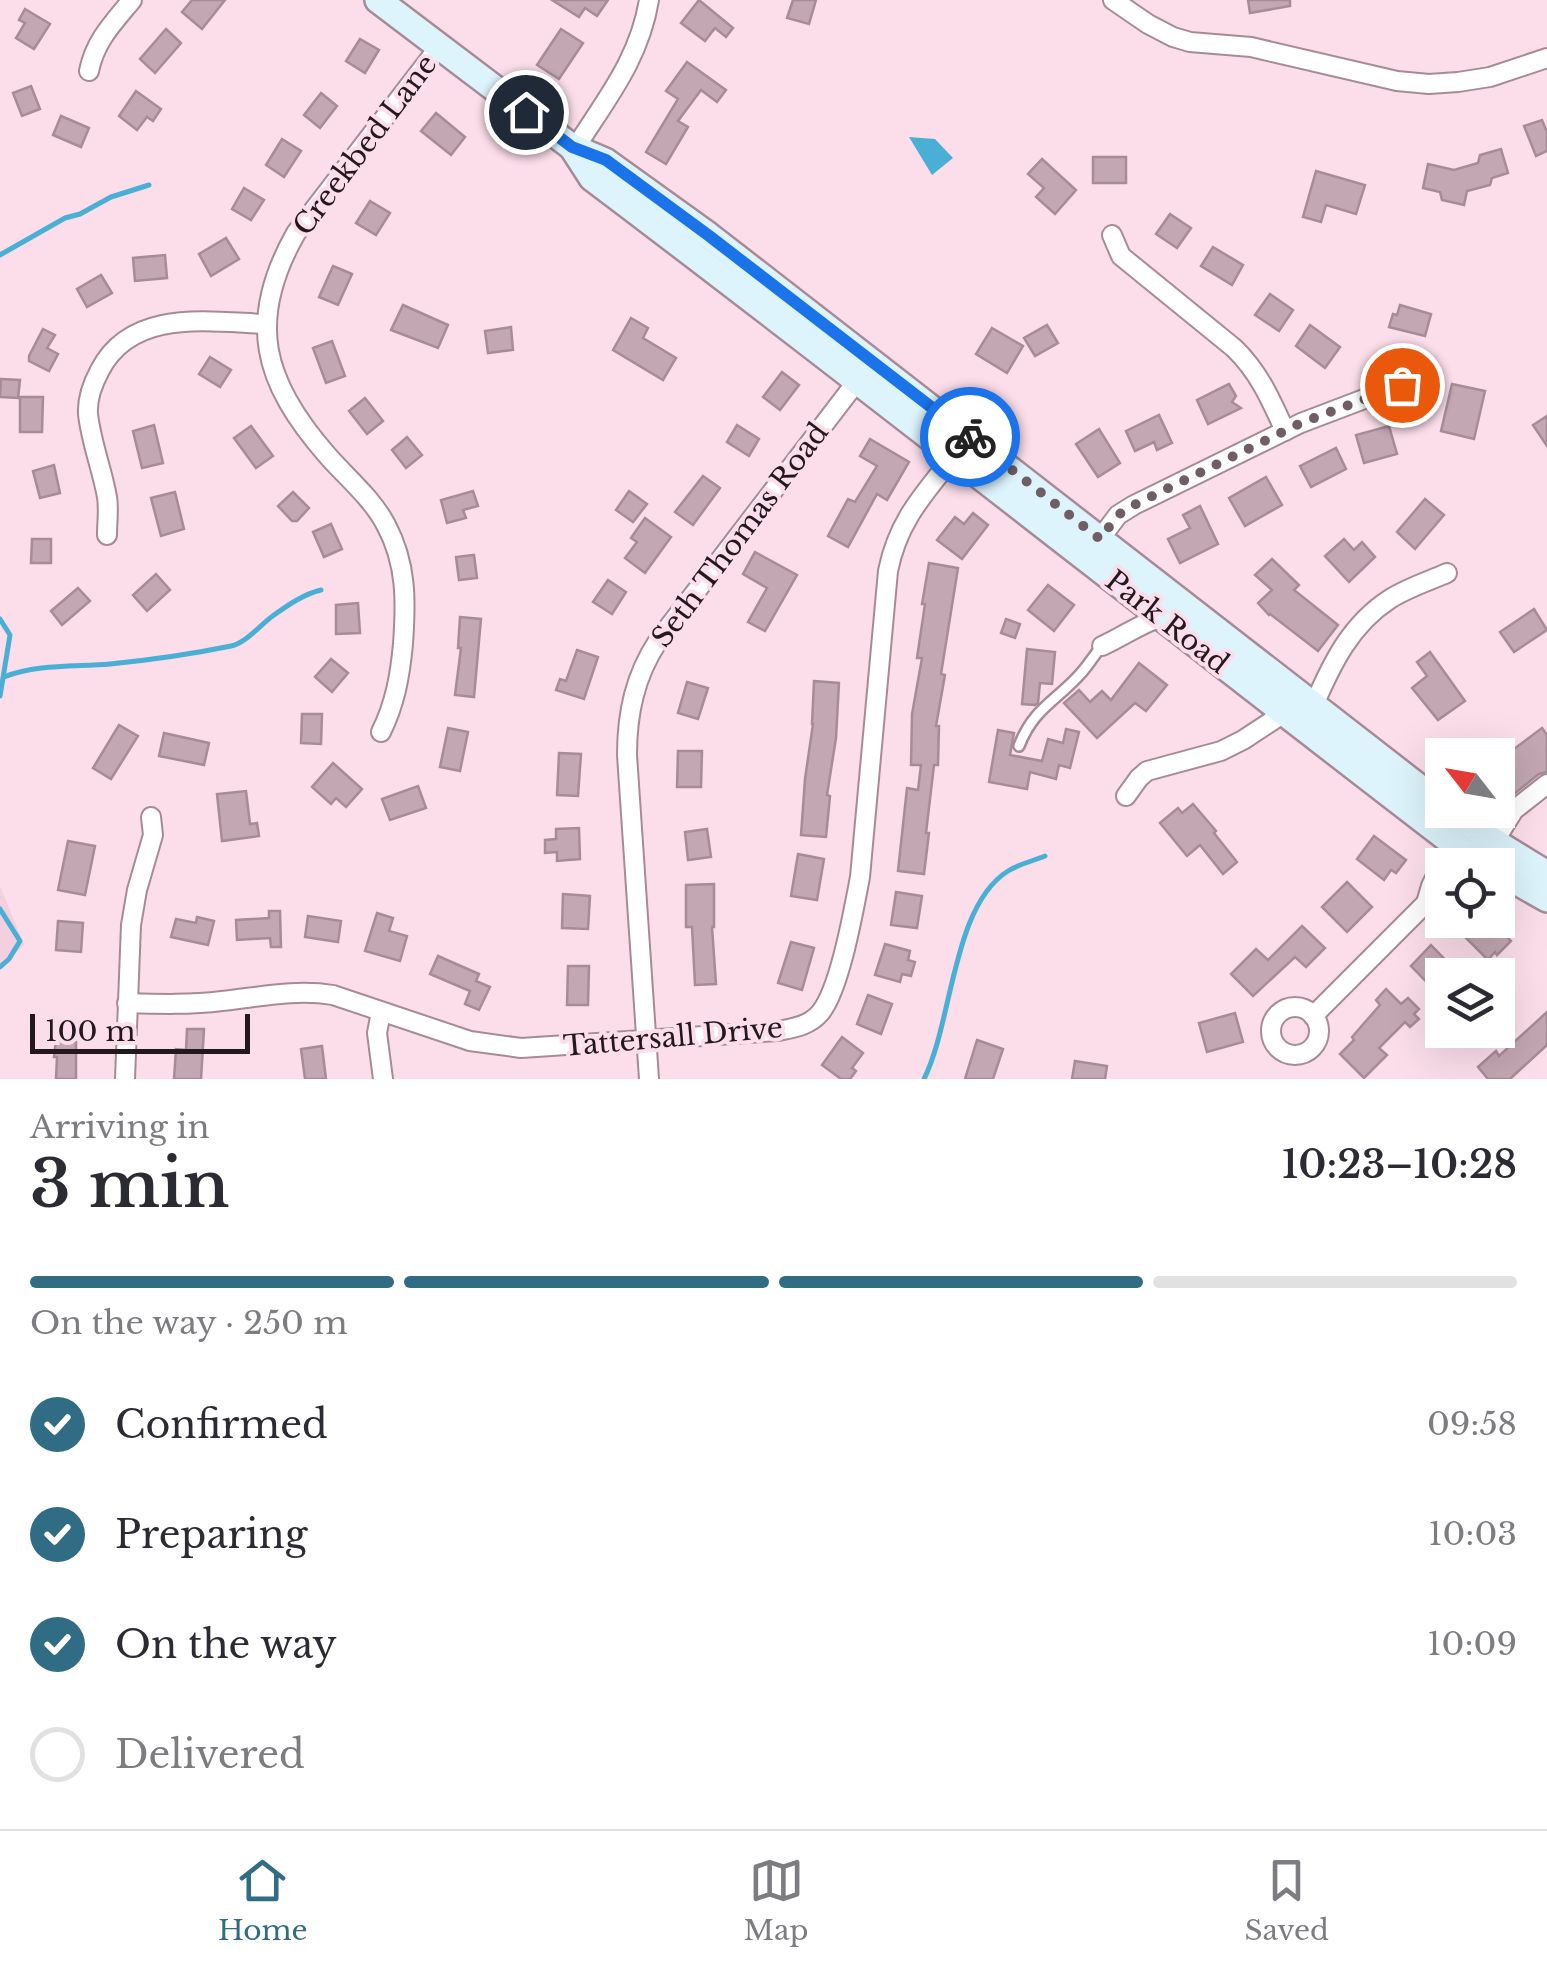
<!DOCTYPE html>
<meta charset="utf-8">
<style>
:root{--surface:#fff;--page:#f7f7f7;--text:#2b2b33;--muted:#7c7c81;--line:#e1e1e2;--accent:#306c84}
body{margin:0;font-family:"Libre Baskerville",serif;background:var(--page);color:var(--text);height:100vh;display:flex;flex-direction:column;font-size:38px;white-space:nowrap}
*{box-sizing:border-box;margin:0}
p{font-size:32px;color:var(--muted)}
.icon{flex:none;width:55px;height:55px;fill:none;stroke:currentColor;stroke-width:2;stroke-linecap:round;stroke-linejoin:round}
.map{position:relative;height:1079px;overflow:hidden}
.drawer{display:flex;flex-direction:column;background:var(--surface);flex:1}
.drawer>*{flex:none}
.needle{width:65px;rotate:301deg}
.controls{position:absolute;left:1425px;top:738px;display:grid;gap:20px}
.controls a{display:grid;place-items:center;width:90px;height:90px;border-radius:0px;background:var(--surface);box-shadow:0 10px 40px #0002;font-size:50px}
.scale{position:absolute;left:30px;bottom:25px;width:220px;box-sizing:border-box;padding-left:10px;border:5px solid #23191d;border-top:0;font-size:28px;line-height:35px;white-space:nowrap;color:#23191d;-webkit-text-stroke:8px #fbdeea;paint-order:stroke}
.pin{position:absolute;display:grid;place-items:center;width:85px;height:85px;color:#fff;margin:-42px;border:5px solid #fff;border-radius:50%;box-shadow:0 2px 10px #0007}
.courier{position:absolute;display:grid;place-items:center;width:100px;height:100px;margin:-50px;border:8px solid #1a73e8;border-radius:50%;background:#fff;color:#222;box-shadow:0 2px 12px #0007}
.overview em{font-style:normal;font-weight:600}
.overview div{display:flex;flex-direction:column-reverse}
.overview{display:flex;align-items:center;justify-content:space-between;height:170px;padding:0 30px}
h1{font-size:65px;font-weight:600;line-height:75px}
.bar{display:grid;grid-template-columns:repeat(4,1fr);gap:15px 10px;align-content:center;height:120px;padding:0 30px}
.bar i{height:12px;border-radius:8px;background:var(--line)}
.bar .active{background:var(--accent)}
.bar p{grid-column:span 4}
ol{padding:0 30px;list-style:none}
li{display:flex;align-items:center;gap:30px;height:110px}
li p{margin-inline-start:auto}
li .icon{padding:10px;border-radius:50%;background:var(--accent);color:#fff;stroke-width:4}
li:last-child{color:var(--muted)}
li i{width:55px;height:55px;border:5px solid var(--line);border-radius:50%}
.dock{display:flex;justify-content:space-around;align-items:center;height:140px;border-top:2px solid var(--line);background:var(--surface);font-size:28px;color:var(--muted)}
.dock a{display:grid;justify-items:center;gap:5px}
.dock .active{color:var(--accent)}
.map>svg:first-child{display:block}
.built{fill:#f4cfde}
.water{fill:#4aafd5}
.lines{fill:none;stroke-linecap:round;stroke-linejoin:round}
.stream{stroke:#4aafd5;stroke-width:5}
.building{fill:#c3a7b2;stroke:#a78c98;stroke-width:2.5}
.lane-casing{stroke:#a68b96;stroke-width:14}
.street-casing{stroke:#a68b96;stroke-width:22}
.secondary-casing{stroke:#a68b96;stroke-width:30}
.lane{stroke:#fff;stroke-width:9}
.street{stroke:#fff;stroke-width:18}
.secondary{stroke:#ddf4fd;stroke-width:25}
.done{stroke:#6f5e65;stroke-width:10;stroke-dasharray:0 18}
.route{stroke:#1a73e8;stroke-width:12}
.labels{text-anchor:middle;dominant-baseline:central;stroke-width:8;stroke-linejoin:round;paint-order:stroke}
.street-label{font-size:28px;fill:#23191d;stroke:#fbdeea}
</style>
<div class="map">
<svg width="1547" height="1079" viewBox="0 0 1547 1079">
<rect width="100%" height="100%" fill="#fbdeea"/>
<path class="built" d="M0 886 24 945 0 968Z"/>
<path class="water" d="M909 137 935 139 953 158 932 175Z"/>
<g class="lines">
<g class="stream">
<path d="M0 255 65 218 80 214 111 197 149 185"/>
<path d="M0 619 10 635 0 696"/>
<path d="M4 677C37 664 74 667 110 664 150 660 192 654 231 646 246 643 261 624 274 615 288 605 304 594 321 590"/>
<path d="M0 909 20 941 9 959 0 967"/>
<path d="M924 1079C953 1021 952 906 1008 871 1019 864 1033 861 1045 856"/>
</g>
</g>
<g class="building">
<path d="M192 0H225L202 29 182 12Z"/>
<path d="M552 0H608L597 16 585 8 579 17Z"/>
<path d="M699 0 733 28 726 37 715 28 705 41 681 23Z"/>
<path d="M793 0H816L809 24 787 18Z"/>
<path d="M1248 0H1290V6L1250 13Z"/>
<path d="M25 9 50 24 34 49 16 38 25 23 19 20Z"/>
<path d="M166 29 181 43 155 73 140 59Z"/>
<path d="M561 29 583 43 559 79 537 65Z"/>
<path d="M360 39 379 50 365 73 346 61Z"/>
<path d="M687 62 726 90 717 102 701 90 678 121 688 127 666 164 646 152 678 99 666 91Z"/>
<path d="M31 86 40 109 22 116 13 93Z"/>
<path d="M136 91 161 109 153 121 147 117 137 130 119 116Z"/>
<path d="M321 93 337 106 320 128 304 115Z"/>
<path d="M436 113 465 137 451 155 421 131Z"/>
<path d="M61 116 89 128 81 147 53 135Z"/>
<path d="M1542 120 1547 132V151L1536 156 1524 126Z"/>
<path d="M282 139 301 151 284 177 266 165Z"/>
<path d="M1501 149 1508 173 1492 178 1490 185 1467 191 1464 205 1442 200 1440 192 1423 188 1428 164 1454 170 1478 163 1480 155Z"/>
<rect x="1093" y="157" width="33" height="26"/>
<path d="M1042 159 1076 190 1055 214 1036 197 1044 188 1028 174Z"/>
<path d="M1316 171 1365 185 1356 214 1326 205 1321 222 1303 217Z"/>
<path d="M244 188 264 200 251 220 232 209Z"/>
<path d="M370 201 390 213 376 235 356 223Z"/>
<path d="M1170 214 1191 228 1177 248 1156 234Z"/>
<path d="M226 238 239 259 211 276 199 254Z"/>
<path d="M1213 247 1243 265 1232 285 1201 266Z"/>
<path d="M165 255 167 278 135 281 133 258Z"/>
<path d="M333 266 352 274 338 305 319 297Z"/>
<path d="M101 275 112 293 87 307 77 289Z"/>
<path d="M1270 294 1293 310 1279 331 1255 315Z"/>
<path d="M403 305 448 325 438 348 391 330Z"/>
<path d="M1400 305 1431 314 1425 336 1389 327 1393 314 1397 315Z"/>
<path d="M631 318 648 328 643 338 676 358 663 380 613 350Z"/>
<path d="M1047 325 1058 343 1035 356 1024 338Z"/>
<path d="M1310 325 1340 347 1325 368 1296 346Z"/>
<path d="M511 327 513 350 488 353 485 331Z"/>
<path d="M992 328 1023 346 1007 373 976 354Z"/>
<path d="M43 329 55 335 47 348 58 354 49 371 29 361V356Z"/>
<path d="M332 341 345 376 326 383 313 348Z"/>
<path d="M210 357 231 370 220 387 199 374Z"/>
<path d="M782 372 799 385 780 410 763 397Z"/>
<path d="M1 379 20 380 18 398 0 397Z"/>
<path d="M1229 384 1236 396 1232 402 1241 408 1208 424 1197 400Z"/>
<path d="M1452 384 1485 391 1474 439 1441 431Z"/>
<path d="M20 397H43L42 432H20Z"/>
<path d="M365 398 383 421 367 434 349 411Z"/>
<path d="M1159 415 1172 443 1157 450 1154 442 1135 451 1126 431Z"/>
<path d="M1547 416V446L1533 425Z"/>
<path d="M154 425 163 463 142 468 133 431Z"/>
<path d="M737 425 759 439 749 456 727 442Z"/>
<path d="M251 426 273 456 256 468 234 438Z"/>
<path d="M1389 426 1397 454 1364 463 1356 435Z"/>
<path d="M1099 429 1120 463 1098 477 1076 444Z"/>
<path d="M407 437 422 455 406 468 392 450Z"/>
<path d="M870 439 909 462 887 500 877 494 848 547 828 536 848 499 855 502 877 466 860 456Z"/>
<path d="M1336 448 1346 469 1311 487 1300 466Z"/>
<path d="M54 465 60 493 40 498 33 471Z"/>
<path d="M703 476 720 488 693 525 675 512Z"/>
<path d="M1266 477 1282 505 1245 526 1229 498Z"/>
<path d="M473 491 478 506 463 510 466 518 447 523 441 500Z"/>
<path d="M629 491 647 504 633 522 616 510Z"/>
<path d="M175 492 184 529 161 536 151 498Z"/>
<path d="M293 492 309 508 297 521H292L278 506Z"/>
<path d="M1425 499 1444 515 1415 549 1397 532Z"/>
<path d="M1200 506 1218 544 1180 563 1168 539 1190 528 1183 515Z"/>
<path d="M973 513 988 525 962 559 937 540 955 517 964 524Z"/>
<path d="M645 518 671 537 645 573 625 558 637 542 631 538Z"/>
<path d="M331 524 342 549 324 557 313 532Z"/>
<path d="M32 539H51V563H31Z"/>
<path d="M1344 539 1354 550 1362 542 1375 557 1349 582 1325 556Z"/>
<path d="M755 552 797 575 765 631 748 622 767 588 743 574Z"/>
<path d="M474 555 477 578 459 580 456 557Z"/>
<path d="M1272 559 1299 585 1294 590 1338 625 1318 651 1270 614 1269 615 1258 603 1272 590 1255 575Z"/>
<path d="M929 563 958 568 941 674 945 675 936 726H939L938 765H934L926 833H929L924 874 898 871 907 788 918 790 921 765H911L912 714 922 658H917L925 604H922Z"/>
<path d="M156 574 170 590 147 611 133 595Z"/>
<path d="M608 580 626 592 612 614 593 602Z"/>
<path d="M1048 585 1074 605 1054 631 1028 610Z"/>
<path d="M78 588 90 601 62 625 51 611Z"/>
<path d="M358 603 360 633 336 634V605Z"/>
<path d="M1534 609 1547 630 1514 652 1500 632Z"/>
<path d="M460 617 481 619 474 697 455 695 461 648H458Z"/>
<path d="M1006 619 1020 624 1015 638 1001 633Z"/>
<path d="M1027 649 1055 652 1052 684 1040 683 1038 703 1035 705 1022 704Z"/>
<path d="M577 650 598 657 584 699 556 690 560 679 566 681Z"/>
<path d="M1430 652 1465 701 1438 720 1412 688 1427 676 1417 662Z"/>
<path d="M331 659 348 673 332 692 315 677Z"/>
<path d="M1139 663 1167 685 1146 711 1135 703 1097 738 1064 703 1079 690 1090 702 1102 691 1111 700Z"/>
<path d="M814 681 839 683 836 738 827 795 830 796 826 837 801 835 805 779 813 724H812Z"/>
<path d="M687 682 708 688 698 719 678 713Z"/>
<path d="M302 714H322L321 744 301 743Z"/>
<path d="M119 725 138 736 111 779 93 768Z"/>
<path d="M448 728 468 732 460 771 440 767Z"/>
<path d="M1542 728 1547 735V772L1539 774 1514 794 1498 772V761Z"/>
<path d="M1066 729 1079 732 1070 768 1059 765 1056 779 1030 772 1027 789 989 782 998 730 1014 733 1010 755 1042 761 1048 739 1063 743Z"/>
<path d="M164 733 209 743 204 765 159 756Z"/>
<path d="M678 751H702L701 787H677Z"/>
<path d="M559 753 581 754 578 796 557 795Z"/>
<path d="M333 763 362 789 346 807 336 798 331 804 312 787Z"/>
<path d="M418 786 426 808 390 820 382 799Z"/>
<path d="M246 791 250 824 257 823 259 836 222 841 217 794Z"/>
<path d="M1193 804 1216 831 1214 833 1237 862 1223 874 1200 845 1187 856 1160 823 1178 808 1182 813Z"/>
<path d="M579 828 580 859 557 861V852L545 853V840L556 839V829Z"/>
<path d="M707 829 711 857 688 860 685 832Z"/>
<path d="M1374 836 1406 860 1396 873 1391 870 1384 880 1357 859Z"/>
<path d="M68 841 95 846 85 895 58 890Z"/>
<path d="M798 854 824 859 817 900 791 896Z"/>
<path d="M1347 882 1372 907 1347 932 1322 907Z"/>
<path d="M714 884V927H712L716 984 695 985 692 927H686V885Z"/>
<path d="M896 892 922 896 917 928 891 925Z"/>
<path d="M563 894 590 896 588 929 562 928Z"/>
<path d="M269 911H280L281 947H271L270 938 237 940 236 920 269 918Z"/>
<path d="M377 913 393 918 389 931 407 936 400 961 365 951Z"/>
<path d="M308 916 341 921 338 942 305 937Z"/>
<path d="M197 917 214 921 208 945 171 937 176 919 196 923Z"/>
<path d="M1464 920H1490L1511 941 1497 955 1495 952 1488 960 1456 928Z"/>
<path d="M58 921 83 923 81 952 56 950Z"/>
<path d="M1302 926 1325 948 1306 967 1295 957 1253 996 1231 974 1256 949 1268 960Z"/>
<path d="M791 942 814 948 802 990 778 983Z"/>
<path d="M885 944 910 951 908 960 915 962 911 976 902 974 900 982 875 975Z"/>
<path d="M1431 945 1460 975H1442V998L1411 966Z"/>
<path d="M438 956 479 974 476 981 490 987 479 1010 465 1004 470 991 430 974Z"/>
<path d="M568 966H589L588 1005H567Z"/>
<path d="M1386 989 1401 1004 1408 998 1419 1009 1414 1014 1419 1019 1410 1027 1405 1022 1379 1048 1387 1055 1364 1078 1340 1054 1354 1040 1352 1037 1380 1005 1376 1000Z"/>
<path d="M868 995 892 1004 881 1034 857 1024Z"/>
<path d="M1547 1012V1045L1510 1079H1488L1478 1067 1496 1051 1499 1056Z"/>
<path d="M1235 1013 1243 1042 1207 1052 1199 1023Z"/>
<path d="M187 1029H204L201 1079H174L176 1049 186 1050Z"/>
<path d="M842 1037 863 1053 852 1068 856 1071 850 1079H841L822 1065Z"/>
<path d="M56 1040 76 1042V1079H56L57 1057H54Z"/>
<path d="M977 1040 1003 1049 993 1079H965Z"/>
<path d="M322 1046 326 1079H305L301 1049Z"/>
<path d="M1075 1061 1107 1066 1105 1079H1072Z"/>
</g>
<g class="lines">
<g class="lane-casing">
<path id="lane" d="M1019 746C1034 707 1057 701 1082 672 1089 664 1095 654 1102 646"/>
</g>
<g class="street-casing">
<g id="street">
<path d="M1113 0 1148 24 1173 37 1190 42 1251 47 1397 81 1429 84 1458 82 1490 77 1547 58"/>
<path d="M89 71C95 41 113 23 132 0"/>
<path d="M572 147 581 139C611 93 640 55 649 0"/>
<path d="M1112 235 1121 256 1234 348C1259 372 1271 400 1285 431"/>
<path d="M107 535C107 522 109 509 107 497 102 469 91 442 88 414 87 399 93 383 100 370 132 308 209 322 267 324"/>
<path d="M1100 539 1118 515 1134 505 1301 423 1401 385"/>
<path d="M1102 646C1122 637 1140 624 1161 617"/>
<path d="M1314 705C1332 663 1351 624 1390 599 1407 588 1429 581 1447 573"/>
<path d="M381 732C395 704 400 676 403 644 406 602 407 564 386 525 372 498 347 478 327 455 263 382 246 321 296 233L439 47"/>
<path d="M1126 796 1139 778 1147 771 1221 751 1243 740 1284 713"/>
<path d="M1494 842 1514 810 1547 784"/>
<path d="M1442 892 1426 903 1431 886 1452 843"/>
<path d="M127 1003C159 1004 190 1005 222 1001 260 997 295 989 333 995L470 1041 521 1048 778 1031C793 1028 809 1026 820 1013 840 990 854 908 860 877L888 571C898 521 923 495 954 456"/>
<circle cx="1295" cy="1031" r="24"/>
<path d="M381 1012 377 1033 383 1079"/>
<path d="M1313 1016 1426 903"/>
<path d="M125 1079 131 925 137 890 153 835 151 817"/>
<path d="M649 1079 627 755C627 713 635 676 658 641L864 372"/>
</g>
</g>
<g class="secondary-casing">
<g id="secondary">
<path d="M378 0 572 147 605 161 708 235 1442 805"/>
<path d="M572 147 592 178C885 399 1171 627 1462 850L1488 865"/>
<path d="M1449 810 1482 834 1547 874"/>
<path d="M1498 871 1547 899"/>
</g>
</g>
<use href="#lane" class="lane"/>
<use href="#street" class="street"/>
<use href="#secondary" class="secondary"/>
</g>
<g class="lines">
<path class="done" d="M970 437 1100 539 1118 515 1134 505 1301 423 1402 385"/>
<path class="route" d="M526 112 572 147 606 160 708 235 970 437"/>
</g>
<g class="labels">
<g class="street-label">
<text transform="translate(365 145) rotate(-53)">Creekbed Lane</text>
<text transform="translate(740 535) rotate(-53)">Seth Thomas Road</text>
<text transform="translate(1167 622) rotate(38)">Park Road</text>
<text transform="translate(673 1037) rotate(-5)">Tattersall Drive</text>
</g>
</g>
</svg>
<div class="controls">
<a><svg class="needle" viewBox="-14 -14 28 28"><path d="M0-13l5 13h-10z" fill="#e53935"/><path d="M0 13l5-13h-10z" fill="#7c7c81"/></svg></a>
<a><svg class="icon" aria-label="locate" viewBox="0 0 24 24"><circle cx="12" cy="12" r="6"/><path d="M12 2v4M12 18v4M2 12h4M18 12h4"/></svg></a>
<a><svg class="icon" aria-label="layers" viewBox="0 0 24 24"><path d="M12 4l9 5-9 5-9-5zM3 14l9 5 9-5"/></svg></a>
</div>
<div class="scale">100 m</div>
<div class="pin" style="left:1402px;top:385px;background:#ea580c"><svg class="icon" aria-label="bag" viewBox="0 0 24 24"><path d="M5 8h14l-1 12H6zM9 8a3 3 0 0 1 6 0"/></svg></div>
<div class="pin" style="left:526px;top:112px;background:#1f2937"><svg class="icon" aria-label="home" viewBox="0 0 24 24"><path d="M3 11l9-7 9 7M6 9v11h12V9"/></svg></div>
<div class="courier" style="left:970px;top:437px"><svg class="icon" aria-label="bike" viewBox="0 0 24 24"><circle cx="6" cy="16" r="4"/><circle cx="18" cy="16" r="4"/><path d="M6 16l4-8h5l3 8M10 8l3 8H6M13 5h3"/></svg></div>
</div>
<section class="drawer">
<div class="overview"><div><h1>3 min</h1><p>Arriving in</p></div><em>10:23–10:28</em></div>
<div class="bar"><i class="active"></i><i class="active"></i><i class="active"></i><i></i><p>On the way · 250 m</p></div>
<ol>
<li><svg class="icon" aria-label="check" viewBox="0 0 24 24"><path d="M5 12l5 5 9-10"/></svg>Confirmed<p>09:58</p></li>
<li><svg class="icon" aria-label="check" viewBox="0 0 24 24"><path d="M5 12l5 5 9-10"/></svg>Preparing<p>10:03</p></li>
<li><svg class="icon" aria-label="check" viewBox="0 0 24 24"><path d="M5 12l5 5 9-10"/></svg>On the way<p>10:09</p></li>
<li><i></i>Delivered</li>
</ol>
</section>
<nav class="dock">
<a class="active"><svg class="icon" aria-label="home" viewBox="0 0 24 24"><path d="M3 11l9-7 9 7M6 9v11h12V9"/></svg>Home</a>
<a><svg class="icon" aria-label="map" viewBox="0 0 24 24"><path d="M3 6l6-2 6 2 6-2v14l-6 2-6-2-6 2zM9 4v14M15 6v14"/></svg>Map</a>
<a><svg class="icon" aria-label="saved" viewBox="0 0 24 24"><path d="M7 4h10v16l-5-4-5 4z"/></svg>Saved</a>
</nav>
